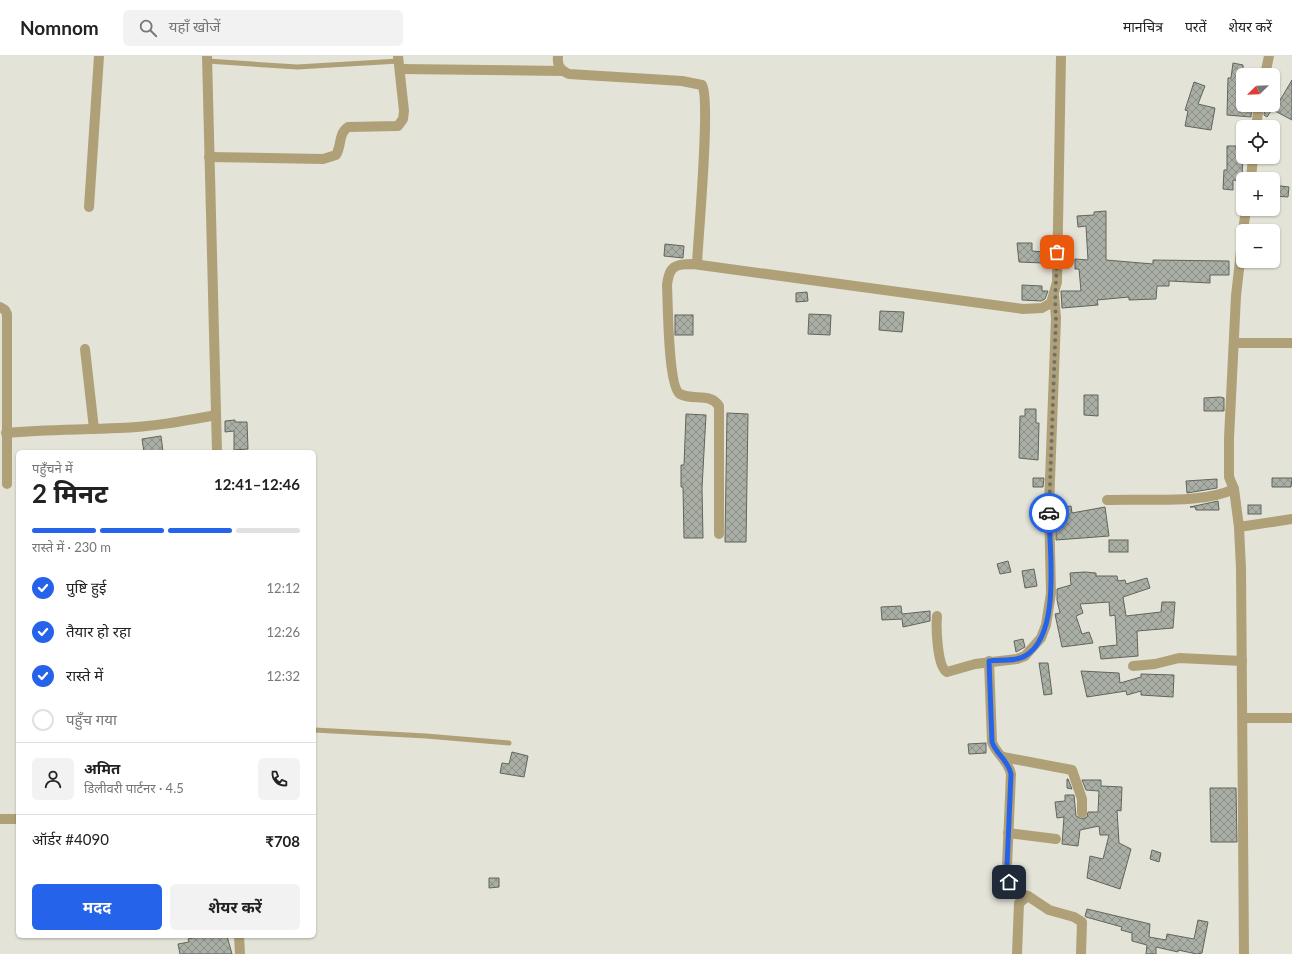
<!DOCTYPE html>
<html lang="hi">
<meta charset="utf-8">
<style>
:root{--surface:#fff;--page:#f2f2f2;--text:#222;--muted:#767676;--line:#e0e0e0;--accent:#2563eb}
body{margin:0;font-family:Lato,"Noto Sans Devanagari",sans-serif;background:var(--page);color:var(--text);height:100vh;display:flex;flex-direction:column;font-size:15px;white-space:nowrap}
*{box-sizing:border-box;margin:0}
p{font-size:13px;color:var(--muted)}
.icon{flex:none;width:22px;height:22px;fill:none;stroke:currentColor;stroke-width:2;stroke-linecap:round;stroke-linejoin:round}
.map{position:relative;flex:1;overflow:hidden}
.side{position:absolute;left:16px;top:394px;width:300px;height:488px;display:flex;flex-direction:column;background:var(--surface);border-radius:6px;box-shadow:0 1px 3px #0004}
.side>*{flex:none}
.needle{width:26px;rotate:247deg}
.buttons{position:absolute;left:1236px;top:12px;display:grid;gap:8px}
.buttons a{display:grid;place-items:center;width:44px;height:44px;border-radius:6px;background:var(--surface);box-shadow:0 1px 3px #0004;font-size:20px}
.pin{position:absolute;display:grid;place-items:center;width:34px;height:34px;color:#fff;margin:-17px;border-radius:8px;box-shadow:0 2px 6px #0006}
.courier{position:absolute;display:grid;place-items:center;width:40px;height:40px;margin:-20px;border:3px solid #2563eb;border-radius:50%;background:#fff;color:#222;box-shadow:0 1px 5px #0007}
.head em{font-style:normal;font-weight:700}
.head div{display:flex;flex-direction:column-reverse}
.head{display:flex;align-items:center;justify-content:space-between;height:68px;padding:0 16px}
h1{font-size:26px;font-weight:700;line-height:30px}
.bar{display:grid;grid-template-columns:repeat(4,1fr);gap:6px 4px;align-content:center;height:48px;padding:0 16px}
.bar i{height:5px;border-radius:3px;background:var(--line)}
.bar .on{background:var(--accent)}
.bar p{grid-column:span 4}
.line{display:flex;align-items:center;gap:10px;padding:0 16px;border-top:1px solid var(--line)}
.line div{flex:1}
.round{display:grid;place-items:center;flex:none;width:42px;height:42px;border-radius:6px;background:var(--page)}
ol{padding:0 16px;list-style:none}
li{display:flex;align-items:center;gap:12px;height:44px}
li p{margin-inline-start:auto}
li .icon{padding:4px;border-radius:50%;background:var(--accent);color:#fff;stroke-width:4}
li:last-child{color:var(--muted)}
li i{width:22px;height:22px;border:2px solid var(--line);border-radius:50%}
.primary-button{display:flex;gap:8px;margin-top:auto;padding:8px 16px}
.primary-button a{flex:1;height:46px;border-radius:6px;background:var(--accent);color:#fff;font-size:16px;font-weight:700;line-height:46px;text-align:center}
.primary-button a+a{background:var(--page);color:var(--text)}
header{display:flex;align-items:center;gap:24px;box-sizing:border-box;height:56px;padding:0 20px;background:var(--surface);border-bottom:1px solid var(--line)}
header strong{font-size:19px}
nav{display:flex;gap:22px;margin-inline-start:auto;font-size:14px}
.search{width:280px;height:36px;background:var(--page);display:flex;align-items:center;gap:10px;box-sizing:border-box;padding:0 14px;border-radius:6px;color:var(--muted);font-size:15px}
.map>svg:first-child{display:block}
.building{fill:url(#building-cross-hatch);stroke:#61655c}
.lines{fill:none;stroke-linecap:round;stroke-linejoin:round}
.service{stroke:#afa078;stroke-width:5}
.minor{stroke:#afa078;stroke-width:10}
.done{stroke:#70706a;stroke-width:4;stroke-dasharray:0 7.2}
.route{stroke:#2563eb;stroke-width:5}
</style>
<header>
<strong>Nomnom</strong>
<div class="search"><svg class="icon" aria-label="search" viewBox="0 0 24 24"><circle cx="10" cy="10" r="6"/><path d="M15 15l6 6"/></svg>यहाँ खोजें</div>
<nav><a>मानचित्र</a><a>परतें</a><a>शेयर करें</a></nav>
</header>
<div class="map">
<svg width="1292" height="898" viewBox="0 0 1292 898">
<defs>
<pattern id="building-cross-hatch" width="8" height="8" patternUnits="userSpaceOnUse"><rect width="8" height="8" fill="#aaafa5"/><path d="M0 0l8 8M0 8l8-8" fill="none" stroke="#8b8f87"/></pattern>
</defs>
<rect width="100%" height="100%" fill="#e3e3d8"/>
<g class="building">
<path d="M1233 7 1243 9V49H1252L1251 61 1227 59 1228 22H1231Z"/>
<path d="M1292 24V64L1273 54V52L1267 61 1264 59 1265 49H1273V44L1279 46Z"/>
<path d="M1194 26 1205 30 1198 48 1215 52 1211 74 1185 70 1188 55 1185 54Z"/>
<path d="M1227 90H1243L1242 125 1233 124V134L1223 133 1224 114H1227Z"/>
<path d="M1273 129 1289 131 1288 141 1273 140Z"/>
<path d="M1106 155V204L1153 208V204L1229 205V219H1210V227L1169 225V230H1157L1156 243 1129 244V241L1097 244 1098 249 1062 252 1061 235H1081L1079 213H1075V203L1088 204 1086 170 1078 171 1077 160 1094 159V156Z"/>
<path d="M1017 187H1032V195L1043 196V207L1019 206Z"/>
<path d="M665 188 684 190 683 202 664 200Z"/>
<path d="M1022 229 1042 230V235H1048L1045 243 1041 245 1022 244Z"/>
<path d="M807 236 808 245 796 246V237Z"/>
<path d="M880 255 904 256 902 276 879 274Z"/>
<path d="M809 258 831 259 830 279 808 278Z"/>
<rect x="675" y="259" width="18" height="20"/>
<path d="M1084 339H1098V360L1084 359Z"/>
<path d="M1220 341 1224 342V355H1204V342Z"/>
<path d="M1025 353H1036V367H1039L1038 404 1019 402 1020 360H1025Z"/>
<path d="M727 357 748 358 746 486H725Z"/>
<path d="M686 358 706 359 702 432 703 482H684L683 431H681V409H684Z"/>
<path d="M235 364V366H247L248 393 234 394V375L225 376V365Z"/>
<path d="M161 380 163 396H144L142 383Z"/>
<path d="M1033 422H1044L1043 431H1033Z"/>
<path d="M1272 422H1292L1291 431H1272Z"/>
<path d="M1217 423V432L1187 437 1186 425Z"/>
<path d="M1218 445 1219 454H1196L1195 451H1190Z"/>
<rect x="1248" y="449" width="13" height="9"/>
<path d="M1071 450 1072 457 1105 451 1109 480 1056 484V452Z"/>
<rect x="1109" y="484" width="19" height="12"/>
<path d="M1008 505 1011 516 1000 518 997 508Z"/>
<path d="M1034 513 1037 530 1025 532 1022 515Z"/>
<path d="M1085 516 1096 517V520H1117L1118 525 1125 524 1126 528 1147 522 1150 532 1123 541 1126 560 1161 556 1162 546H1175L1173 572 1137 575 1138 600 1101 603 1099 591 1117 589 1115 559 1110 560 1109 546 1080 548 1083 557 1076 560 1082 578 1089 576 1093 587 1062 591 1055 558 1060 557 1057 544V533L1071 529 1070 517Z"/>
<path d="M901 550 902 558 930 555V565L903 571 902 563 882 564 881 551Z"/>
<path d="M1023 583 1025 591 1016 596 1014 585Z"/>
<path d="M1039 607H1048L1052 638 1044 639Z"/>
<path d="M1081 615 1119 617 1120 627 1141 621V618L1174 619 1173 641 1141 639V635L1127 639 1126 635 1087 641Z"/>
<path d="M986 687V697L969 698 968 688Z"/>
<path d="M512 696 528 700 524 721 500 717 502 707 509 708Z"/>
<path d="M1067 723H1068L1072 733 1067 732Z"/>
<path d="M1082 724H1101V730L1122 731 1121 755 1117 754 1119 787 1131 793 1120 833 1087 822 1090 800 1103 803 1109 779H1100L1099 770 1080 774 1078 790 1062 788 1064 761 1057 762 1055 746 1065 745V739H1074L1076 760 1082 763 1087 761 1088 756H1098L1099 735 1086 734Z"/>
<path d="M1210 732H1236L1237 786H1211Z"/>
<path d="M1152 794 1161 797 1159 806 1150 803Z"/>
<path d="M489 822H499V831L489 832Z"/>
<path d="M1087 853 1150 868 1149 881 1166 884 1167 878 1194 883 1198 864 1208 866 1202 897 1197 898 1178 894V896L1156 891V898H1146L1147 889 1132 885V877L1121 874 1122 871 1086 861 1085 860Z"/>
<path d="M201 880H227L232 898H180L178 888 189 886 188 883Z"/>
</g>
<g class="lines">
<g class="service">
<path d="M207 5 297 11 399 5"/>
<path d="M314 674 426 680 509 687"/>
</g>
<g class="minor">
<path d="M207 0 217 396"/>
<path d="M558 0C557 10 560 14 569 18L682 25 702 29C711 43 698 182 697 208"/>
<path d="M400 13 562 15"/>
<path d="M1265 19 1269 0"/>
<path d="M1256 71 1259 49"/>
<path d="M209 101 323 103 336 99C342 89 338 78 348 71L398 70 403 63 404 55 398 0"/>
<path d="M1251 123 1253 101"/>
<path d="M89 151 99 0"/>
<path d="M1243 175 1246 153"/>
<path d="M1243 177 1236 240 1229 382V421L1234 433 1239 471 1241 513 1244 898"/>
<path d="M0 251 5 254 7 258V428"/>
<path d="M1234 287H1292"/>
<path d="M85 293 94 373"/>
<path d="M6 377C44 373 81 374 119 372 152 371 184 365 216 359"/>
<path d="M1107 444C1144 442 1201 449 1234 433"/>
<path d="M1239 471 1292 463"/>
<path d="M719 478V350C710 336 693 345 680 338 668 331 668 246 667 229 669 210 675 208 693 208L1023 253 1042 252 1051 247 1057 226 1061 0"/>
<path d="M937 560C936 571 937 611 947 616L975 608 1017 603 1025 600 1041 582 1046 569 1051 537 1049 450 1056 262 1054 239"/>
<path d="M989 605 992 686C996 698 1008 704 1011 718L1007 810 1009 826 1015 836 1028 840 1019 847 1017 898"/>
<path d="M1133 610 1155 608 1179 602 1242 605"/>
<path d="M1243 662H1292"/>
<path d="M1003 701 1072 714 1082 743V757"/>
<path d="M0 763H18"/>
<path d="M1008 777 1056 783"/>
<path d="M1028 840 1049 854 1074 861 1082 866 1081 898"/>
<path d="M239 880 240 898"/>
</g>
</g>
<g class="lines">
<path class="done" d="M1049 457 1056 262C1054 240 1057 219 1057 196"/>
<path class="route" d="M1009 826 1007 810 1011 718C1008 704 996 698 992 686L989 605C1001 603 1015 606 1025 600 1062 579 1049 492 1049 457"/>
</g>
</svg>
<div class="buttons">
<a><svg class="needle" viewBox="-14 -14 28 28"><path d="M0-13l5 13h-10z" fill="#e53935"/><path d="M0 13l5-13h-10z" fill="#767676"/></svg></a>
<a><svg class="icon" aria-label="locate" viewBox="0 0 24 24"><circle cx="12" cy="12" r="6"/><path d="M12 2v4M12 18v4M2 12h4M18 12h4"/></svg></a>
<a>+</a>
<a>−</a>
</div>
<div class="pin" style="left:1057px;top:196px;background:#ea580c"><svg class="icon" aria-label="bag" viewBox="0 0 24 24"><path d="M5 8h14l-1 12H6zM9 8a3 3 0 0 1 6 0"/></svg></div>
<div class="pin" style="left:1009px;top:826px;background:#1f2937"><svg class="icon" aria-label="home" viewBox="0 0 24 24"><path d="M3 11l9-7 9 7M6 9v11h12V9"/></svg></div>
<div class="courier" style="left:1049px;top:457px"><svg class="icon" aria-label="car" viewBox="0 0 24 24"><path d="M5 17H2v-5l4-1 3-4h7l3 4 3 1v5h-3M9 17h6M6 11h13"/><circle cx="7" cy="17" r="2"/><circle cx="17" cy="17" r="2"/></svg></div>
<section class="side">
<div class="head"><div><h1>2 मिनट</h1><p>पहुँचने में</p></div><em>12:41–12:46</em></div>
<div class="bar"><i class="on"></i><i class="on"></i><i class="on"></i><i></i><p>रास्ते में · 230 m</p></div>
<ol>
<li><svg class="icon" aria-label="check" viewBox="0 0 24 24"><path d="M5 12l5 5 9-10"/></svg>पुष्टि हुई<p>12:12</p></li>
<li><svg class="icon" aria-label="check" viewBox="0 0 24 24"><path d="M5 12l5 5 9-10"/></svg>तैयार हो रहा<p>12:26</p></li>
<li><svg class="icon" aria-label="check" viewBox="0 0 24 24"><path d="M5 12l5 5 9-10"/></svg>रास्ते में<p>12:32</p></li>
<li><i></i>पहुँच गया</li>
</ol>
<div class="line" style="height:72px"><a class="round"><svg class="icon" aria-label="person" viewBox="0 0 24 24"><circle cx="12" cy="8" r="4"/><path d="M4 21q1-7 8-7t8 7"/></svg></a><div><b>अमित</b><p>डिलीवरी पार्टनर · 4.5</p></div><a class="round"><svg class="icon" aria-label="phone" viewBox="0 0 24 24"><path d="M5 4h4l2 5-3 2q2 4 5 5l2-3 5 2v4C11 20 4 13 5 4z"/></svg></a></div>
<div class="line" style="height:52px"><div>ऑर्डर #4090</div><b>₹708</b></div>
<div class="primary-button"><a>मदद</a><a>शेयर करें</a></div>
</section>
</div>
